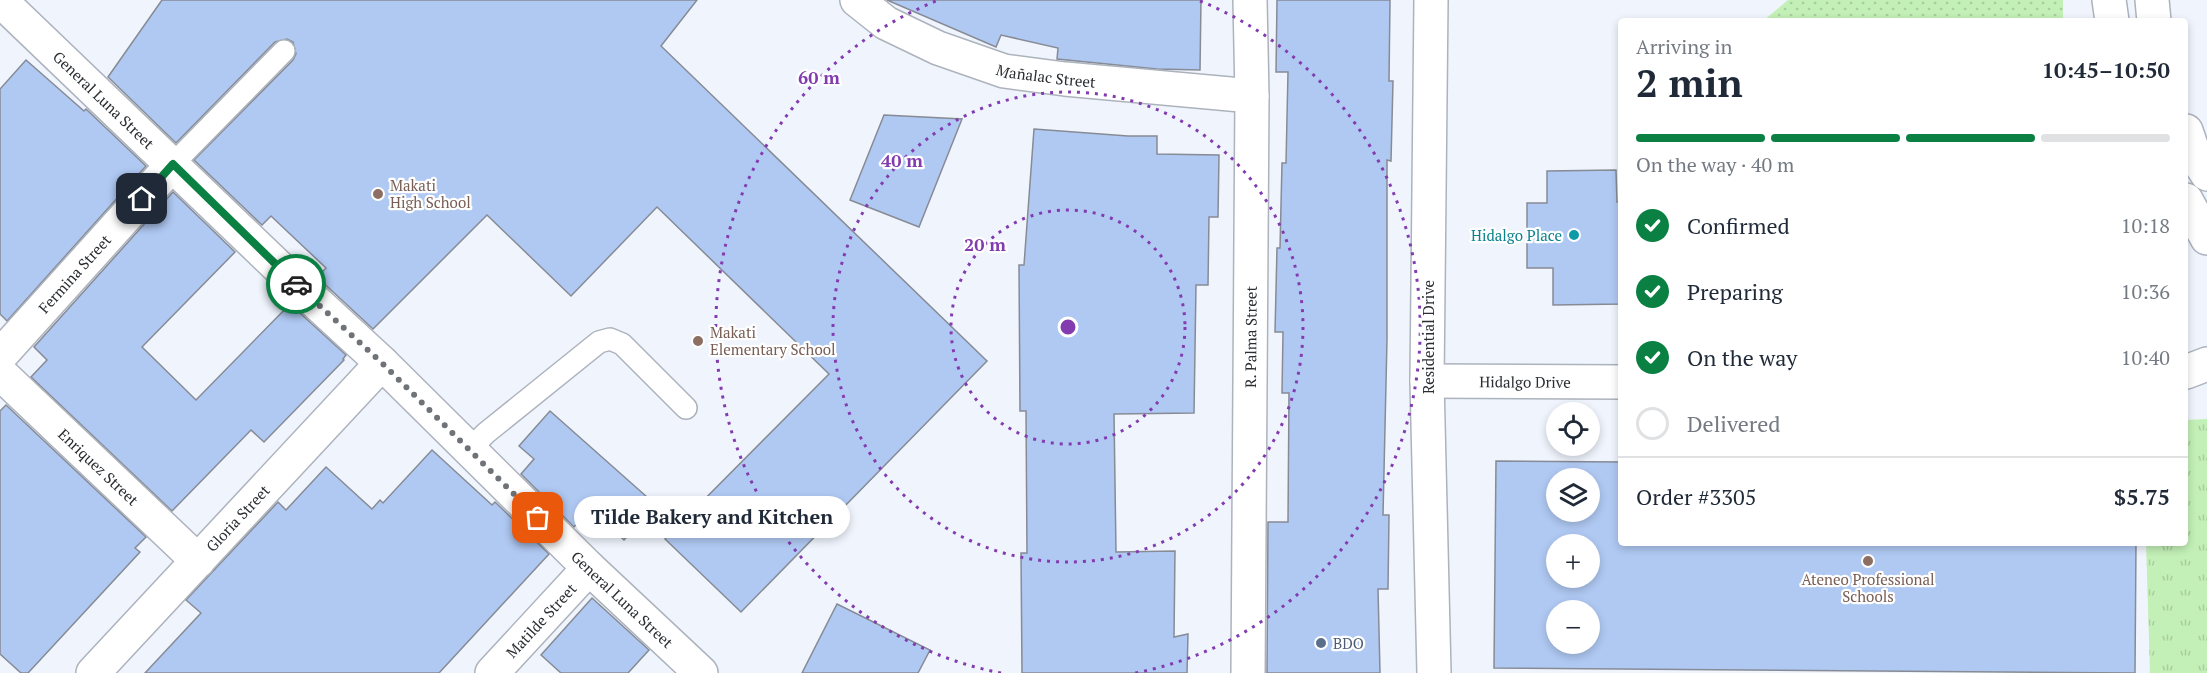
<!DOCTYPE html>
<meta charset="utf-8">
<style>
:root{--surface:#fff;--page:#f6f6f7;--text:#1f2937;--muted:#747a83;--line:#e0e1e3;--accent:#0b8043}
body{margin:0;font-family:"PT Serif",serif;background:var(--page);color:var(--text);height:100vh;display:flex;flex-direction:column;font-size:22px;white-space:nowrap}
*{box-sizing:border-box;margin:0}
p{font-size:20px;color:var(--muted)}
.icon{flex:none;width:33px;height:33px;fill:none;stroke:currentColor;stroke-width:2;stroke-linecap:round;stroke-linejoin:round}
.map{position:relative;flex:1;overflow:hidden}
.details{position:absolute;left:1618px;top:18px;width:570px;height:528px;display:flex;flex-direction:column;background:var(--surface);border-radius:6px;box-shadow:0 3px 9px #0003}
.details>*{flex:none}
.controls{position:absolute;left:1546px;top:402px;display:grid;gap:12px}
.controls a{display:grid;place-items:center;width:54px;height:54px;border-radius:50%;background:var(--surface);box-shadow:0 3px 9px #0003;font-size:30px}
.pin{position:absolute;display:grid;place-items:center;width:51px;height:51px;color:#fff;margin:-26px;border-radius:12px;box-shadow:0 3px 9px #0006}
.courier{position:absolute;display:grid;place-items:center;width:60px;height:60px;margin:-30px;border:4px solid #0b8043;border-radius:50%;background:#fff;color:#222;box-shadow:0 2px 8px #0007}
.bubble{position:absolute;height:42px;border-radius:21px;background:var(--surface);box-shadow:0 3px 9px #0003;font-size:20px;font-weight:600;line-height:42px;text-align:center}
.overview em{font-style:normal;font-weight:600}
.overview div{display:flex;flex-direction:column-reverse}
.overview{display:flex;align-items:center;justify-content:space-between;height:102px;padding:0 18px}
h1{font-size:39px;font-weight:600;line-height:45px}
.bar{display:grid;grid-template-columns:repeat(4,1fr);gap:9px 6px;align-content:center;height:72px;padding:0 18px}
.bar i{height:8px;border-radius:4px;background:var(--line)}
.bar .current{background:var(--accent)}
.bar p{grid-column:span 4}
.line{display:flex;align-items:center;gap:15px;padding:0 18px;border-top:2px solid var(--line)}
.line div{flex:1}
ol{padding:0 18px;list-style:none}
li{display:flex;align-items:center;gap:18px;height:66px}
li p{margin-inline-start:auto}
li .icon{padding:6px;border-radius:50%;background:var(--accent);color:#fff;stroke-width:4}
li:last-child{color:var(--muted)}
li i{width:33px;height:33px;border:3px solid var(--line);border-radius:50%}
.map>svg:first-child{display:block}
.grass{fill:url(#grass-tufts)}
.garden{fill:url(#garden-dots)}
.building{fill:#b0c9f3;stroke:#868b95;stroke-width:1.5;fill-rule:evenodd}
.lines{fill:none;stroke-linecap:round;stroke-linejoin:round}
.lane-casing{stroke:#adb3bd;stroke-width:24}
.street-casing{stroke:#adb3bd;stroke-width:36}
.lane{stroke:#fff;stroke-width:21}
.street{stroke:#fff;stroke-width:33}
.done{stroke:#6f7378;stroke-width:6;stroke-dasharray:0 10.8}
.route{stroke:#0b8043;stroke-width:8}
.ring{fill:none;stroke:#833caf;stroke-width:3;stroke-dasharray:3 6}
.education-dot{fill:#8d6e63;stroke:#fff;stroke-width:2}
.culture-dot{fill:#0f9aa8;stroke:#fff;stroke-width:2}
.service-dot{fill:#5c6f8a;stroke:#fff;stroke-width:2}
.labels{text-anchor:middle;dominant-baseline:central;stroke-width:4.5;stroke-linejoin:round;paint-order:stroke}
.street-label{font-size:15px;fill:#2a2d31;stroke:#fff}
.education-label{font-size:15px;fill:#785e54;stroke:#fff;text-anchor:start}
.culture-label{font-size:15px;fill:#0d838f;stroke:#fff;text-anchor:end}
.service-label{font-size:15px;fill:#4e5e75;stroke:#fff;text-anchor:start}
.centre{fill:#833caf;stroke:#fff;stroke-width:3}
.ring-label{font-size:18px;text-anchor:middle;font-weight:bold;fill:#833caf;stroke:#fff;stroke-width:4.5;stroke-linejoin:round;paint-order:stroke}
</style>
<div class="map">
<svg width="2207" height="673" viewBox="0 0 2207 673">
<defs>
<pattern id="grass-tufts" width="24" height="20" patternUnits="userSpaceOnUse" patternTransform="scale(1.5)"><rect width="24" height="20" fill="#c3f0b7"/><path d="M3 7l-1-3M5 7V3M7 7l1-3M15 17l-1-3M17 17v-4M19 17l1-3" fill="none" stroke="#a8ce9e"/></pattern>
<pattern id="garden-dots" width="8" height="8" patternUnits="userSpaceOnUse" patternTransform="scale(1.5)"><rect width="8" height="8" fill="#c3f0b7"/><path d="M2 2h.1M6 6h.1" fill="none" stroke="#a8ce9e" stroke-width="1.8" stroke-linecap="round"/></pattern>
</defs>
<rect width="100%" height="100%" fill="#eff4fd"/>
<path class="grass" d="M2207 419V673H2150L2146 543H2186V420Z"/>
<path class="garden" d="M1788 0H2063V21H1763Z"/>
<g class="building">
<path d="M162 0H697L661 46 987 361 741 612 665 539 829 374 657 207 571 296 487 215 373 329 317 277 326 268 271 216 262 225 194 160 293 60 296 54 293 42 287 39 275 42 176 143 108 77Z"/>
<path d="M887 0H1201L1200 70 1157 69 1057 59 1058 48 1001 35 996 47Z"/>
<path d="M1277 0H1390L1389 81H1393L1391 161 1387 160V339L1383 515H1389L1388 589H1378L1380 673H1267L1268 522H1288L1289 393H1282L1283 332H1275L1277 248H1280L1282 163H1286L1288 72H1276Z"/>
<path d="M26 60 84 111 86 109 146 166 7 321 0 314V89Z"/>
<path d="M884 115 962 119 919 227 850 200Z"/>
<path d="M1034 129 1128 136H1157V154L1219 155 1218 217H1209L1208 285H1196L1194 413 1114 414 1116 552 1175 551 1174 637 1188 634 1187 673H1022L1021 553H1027L1026 411H1020L1019 265H1024Z"/>
<path d="M1616 170 1617 202H1622V304L1553 305V268H1527V203H1547V171Z"/>
<path d="M173 192 235 252 142 347 196 400 290 304 346 355 343 359 344 360 264 442 251 430 172 511 31 377 47 360 34 347Z"/>
<path d="M6 405 146 537 135 548 140 552 28 673H21L0 654V411Z"/>
<path d="M550 411 656 505 624 540 590 509 574 527 521 474 534 459 519 446Z"/>
<path d="M432 450 492 505 495 502 549 554 439 673H145L201 613 186 600 278 502 286 510 326 467 372 509 380 500 383 503Z"/>
<path d="M1496 461 1622 462V543H2136L2135 673 1494 668ZM1557 478H1590V512H1557ZM1557 544H1590V578H1557ZM1557 610H1590V644H1557Z"/>
<path d="M592 598 649 650 628 673H561L541 655Z"/>
<path d="M837 604 930 650 918 673H802Z"/>
</g>
<g class="lines">
<g class="lane-casing">
<g id="lane">
<path d="M173 164 284 51"/>
<path d="M469 450 486 433 599 342 610 339 622 344 686 408"/>
</g>
</g>
<g class="street-casing">
<g id="street">
<path id="s1" d="M0 0 293 281 382 363 589 568 701 673"/>
<path id="s2" d="M857 0 886 23 938 48 1004 71 1065 79 1252 96"/>
<path d="M1431 0 1427 381 1434 673"/>
<path d="M2109 0 2112 21"/>
<path d="M2152 0 2154 21"/>
<path d="M2186 131 2194 154 2207 174"/>
<path d="M2186 200 2207 238"/>
<path id="s3" d="M0 356 173 164"/>
<path d="M2186 372 2207 364"/>
<path id="s4" d="M0 373 198 561"/>
<path id="s5" d="M1427 381 1622 382"/>
<path id="s6" d="M93 673 382 363"/>
<path id="s7" d="M492 673 589 568"/>
<path id="s8" d="M1248 673 1252 96 1250 0"/>
</g>
</g>
<use href="#lane" class="lane"/>
<use href="#street" class="street"/>
</g>
<g class="lines">
<path class="done" d="M296 284 382 363 538 518"/>
<path class="route" d="M142 199 173 164 296 284"/>
</g>
<g class="ring">
<circle cx="1068" cy="327" r="117"/>
<circle cx="1068" cy="327" r="235"/>
<path d="M1001 673A352 352 0 0 1 936 1M1200 1A352 352 0 0 1 1135 673"/>
</g>
<g class="education-dot">
<circle cx="378" cy="194" r="6"/>
<circle cx="698" cy="341" r="6"/>
<circle cx="1868" cy="561" r="6"/>
</g>
<circle class="culture-dot" cx="1574" cy="235" r="6"/>
<circle class="service-dot" cx="1321" cy="643" r="6"/>
<g class="labels">
<g class="street-label">
<text stroke="none"><textPath href="#s2" startOffset="207">Mañalac Street</textPath></text>
<text stroke="none"><textPath href="#s1" startOffset="144">General Luna Street</textPath></text>
<text stroke="none"><textPath href="#s3" startOffset="111">Fermina Street</textPath></text>
<text stroke="none"><textPath href="#s8" startOffset="336">R. Palma Street</textPath></text>
<text transform="translate(1428 337) rotate(-90)">Residential Drive</text>
<text stroke="none"><textPath href="#s5" startOffset="98">Hidalgo Drive</textPath></text>
<text stroke="none"><textPath href="#s4" startOffset="136">Enriquez Street</textPath></text>
<text stroke="none"><textPath href="#s6" startOffset="212">Gloria Street</textPath></text>
<text stroke="none"><textPath href="#s1" startOffset="864">General Luna Street</textPath></text>
<text stroke="none"><textPath href="#s7" startOffset="72">Matilde Street</textPath></text>
</g>
<g class="education-label">
<text x="390" y="185">Makati<tspan x="390" dy="17">High School</tspan></text>
<text x="710" y="332">Makati<tspan x="710" dy="17">Elementary School</tspan></text>
<text x="1868" y="579" text-anchor="middle">Ateneo Professional<tspan x="1868" dy="17">Schools</tspan></text>
</g>
<g class="culture-label">
<text x="1562" y="235">Hidalgo Place</text>
</g>
<g class="service-label">
<text x="1333" y="643">BDO</text>
</g>
</g>
<circle cx="1068" cy="327" r="9" class="centre"/>
<g class="ring-label">
<text x="819" y="84">60 m</text>
<text x="902" y="167">40 m</text>
<text x="985" y="251">20 m</text>
</g>
</svg>
<div class="controls">
<a><svg class="icon" aria-label="locate" viewBox="0 0 24 24"><circle cx="12" cy="12" r="6"/><path d="M12 2v4M12 18v4M2 12h4M18 12h4"/></svg></a>
<a><svg class="icon" aria-label="layers" viewBox="0 0 24 24"><path d="M12 4l9 5-9 5-9-5zM3 14l9 5 9-5"/></svg></a>
<a>+</a>
<a>−</a>
</div>
<div class="pin" style="left:538px;top:518px;background:#ea580c"><svg class="icon" aria-label="bag" viewBox="0 0 24 24"><path d="M5 8h14l-1 12H6zM9 8a3 3 0 0 1 6 0"/></svg></div>
<div class="pin" style="left:142px;top:199px;background:#1f2937"><svg class="icon" aria-label="home" viewBox="0 0 24 24"><path d="M3 11l9-7 9 7M6 9v11h12V9"/></svg></div>
<div class="courier" style="left:296px;top:284px"><svg class="icon" aria-label="car" viewBox="0 0 24 24"><path d="M5 17H2v-5l4-1 3-4h7l3 4 3 1v5h-3M9 17h6M6 11h13"/><circle cx="7" cy="17" r="2"/><circle cx="17" cy="17" r="2"/></svg></div>
<div class="bubble" style="left:574px;top:496px;width:276px">Tilde Bakery and Kitchen</div>
<section class="details">
<div class="overview"><div><h1>2 min</h1><p>Arriving in</p></div><em>10:45–10:50</em></div>
<div class="bar"><i class="current"></i><i class="current"></i><i class="current"></i><i></i><p>On the way · 40 m</p></div>
<ol>
<li><svg class="icon" aria-label="check" viewBox="0 0 24 24"><path d="M5 12l5 5 9-10"/></svg>Confirmed<p>10:18</p></li>
<li><svg class="icon" aria-label="check" viewBox="0 0 24 24"><path d="M5 12l5 5 9-10"/></svg>Preparing<p>10:36</p></li>
<li><svg class="icon" aria-label="check" viewBox="0 0 24 24"><path d="M5 12l5 5 9-10"/></svg>On the way<p>10:40</p></li>
<li><i></i>Delivered</li>
</ol>
<div class="line" style="height:78px"><div>Order #3305</div><b>$5.75</b></div>
</section>
</div>
